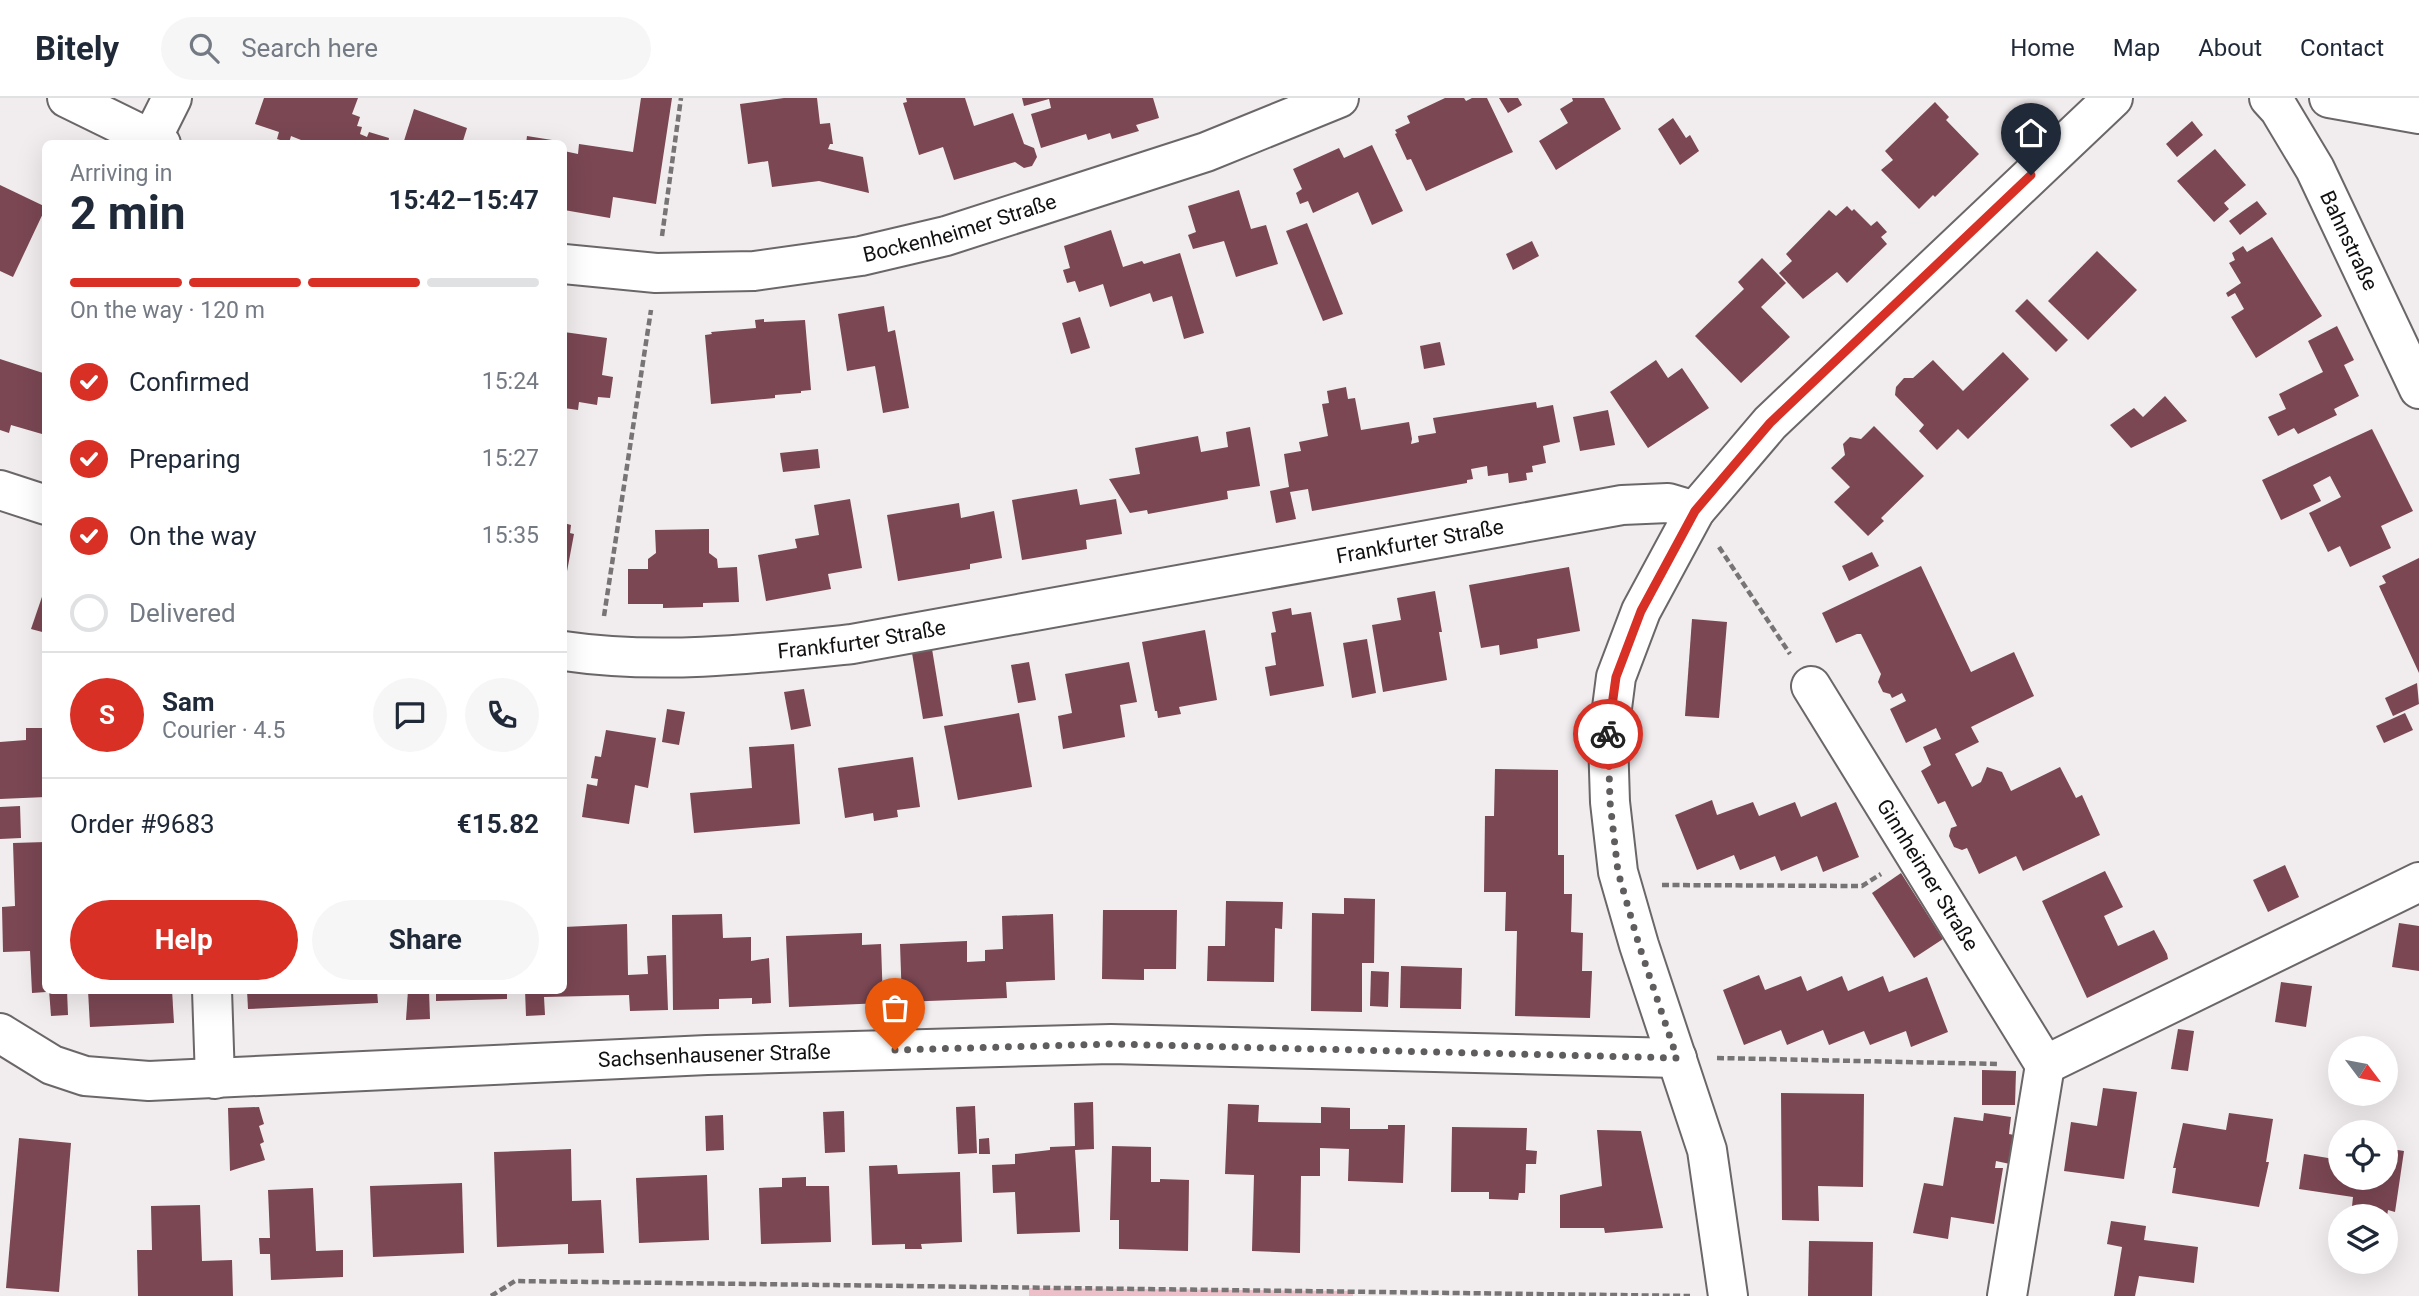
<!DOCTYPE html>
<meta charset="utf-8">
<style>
:root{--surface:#fff;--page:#f6f6f7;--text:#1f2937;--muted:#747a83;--line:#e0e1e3;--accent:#d93025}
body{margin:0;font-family:Roboto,sans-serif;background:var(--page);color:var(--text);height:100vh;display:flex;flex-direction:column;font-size:26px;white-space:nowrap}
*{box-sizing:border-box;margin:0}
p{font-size:23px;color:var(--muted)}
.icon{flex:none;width:38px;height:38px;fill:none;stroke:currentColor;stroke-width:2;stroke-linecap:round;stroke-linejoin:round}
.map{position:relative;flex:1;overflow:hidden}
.details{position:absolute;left:42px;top:42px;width:525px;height:854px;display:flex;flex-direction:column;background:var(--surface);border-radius:10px;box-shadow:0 7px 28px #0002}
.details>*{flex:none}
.needle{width:46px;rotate:122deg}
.tools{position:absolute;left:2328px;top:938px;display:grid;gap:14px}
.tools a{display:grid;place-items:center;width:70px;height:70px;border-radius:50%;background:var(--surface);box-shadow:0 7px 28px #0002;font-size:35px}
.pin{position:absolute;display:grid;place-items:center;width:60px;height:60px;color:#fff;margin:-72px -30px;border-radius:50% 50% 50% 0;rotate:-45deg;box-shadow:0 0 7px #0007}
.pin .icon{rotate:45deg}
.courier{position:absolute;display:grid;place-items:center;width:70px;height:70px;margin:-35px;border:5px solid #d93025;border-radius:50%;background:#fff;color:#222;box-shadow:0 2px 9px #0007}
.head em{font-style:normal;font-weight:700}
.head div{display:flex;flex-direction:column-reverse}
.head{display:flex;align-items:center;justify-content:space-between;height:119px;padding:0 28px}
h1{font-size:46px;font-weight:700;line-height:52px}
.bar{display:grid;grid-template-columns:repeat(4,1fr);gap:10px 7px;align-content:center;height:84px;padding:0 28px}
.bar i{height:9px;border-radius:5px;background:var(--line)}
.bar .active{background:var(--accent)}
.bar p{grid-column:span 4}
.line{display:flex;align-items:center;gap:18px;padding:0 28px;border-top:2px solid var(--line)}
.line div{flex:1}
.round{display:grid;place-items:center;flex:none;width:74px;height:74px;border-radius:37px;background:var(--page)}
ol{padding:0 28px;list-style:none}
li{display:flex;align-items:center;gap:21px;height:77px}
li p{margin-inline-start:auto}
li .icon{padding:7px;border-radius:50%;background:var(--accent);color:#fff;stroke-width:4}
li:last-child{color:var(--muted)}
li i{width:38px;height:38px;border:4px solid var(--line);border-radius:50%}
.action{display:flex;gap:14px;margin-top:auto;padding:14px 28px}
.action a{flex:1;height:80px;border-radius:42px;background:var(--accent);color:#fff;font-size:28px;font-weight:700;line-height:80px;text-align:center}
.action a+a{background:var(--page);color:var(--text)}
header{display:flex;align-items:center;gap:42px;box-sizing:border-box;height:98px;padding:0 35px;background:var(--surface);border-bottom:2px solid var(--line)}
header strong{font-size:33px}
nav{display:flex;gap:38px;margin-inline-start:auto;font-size:24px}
.search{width:490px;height:63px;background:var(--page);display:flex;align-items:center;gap:18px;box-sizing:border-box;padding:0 24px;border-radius:38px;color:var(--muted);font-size:26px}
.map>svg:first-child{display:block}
.green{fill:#edc0c9}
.building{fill:#7a4753}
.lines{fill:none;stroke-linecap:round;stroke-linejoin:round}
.minor-casing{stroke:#6b6768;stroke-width:42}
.tertiary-casing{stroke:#6b6768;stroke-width:42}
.path{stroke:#777475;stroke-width:4.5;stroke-dasharray:7 3.5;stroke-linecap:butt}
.minor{stroke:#fff;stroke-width:38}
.tertiary{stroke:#fff;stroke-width:38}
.done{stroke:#605d5e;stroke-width:7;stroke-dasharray:0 12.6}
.route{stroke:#d93025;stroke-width:9}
.labels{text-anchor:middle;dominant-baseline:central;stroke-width:7;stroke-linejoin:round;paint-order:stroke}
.street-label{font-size:21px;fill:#121011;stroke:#f1eced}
</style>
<header>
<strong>Bitely</strong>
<div class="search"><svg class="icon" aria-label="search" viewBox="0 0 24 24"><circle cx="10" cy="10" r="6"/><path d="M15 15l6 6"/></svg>Search here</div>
<nav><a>Home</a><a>Map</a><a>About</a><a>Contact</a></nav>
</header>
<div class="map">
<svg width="2419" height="1198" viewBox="0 0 2419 1198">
<rect width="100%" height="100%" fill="#f1eced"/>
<path class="green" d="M1029 1190 1353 1193V1198H1029Z"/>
<g class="building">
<path d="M264 0H358L352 16 360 19 357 28 362 29 360 36 367 39 369 34 389 40 388 46H311L291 38 289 45 277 41 279 34 255 26Z"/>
<path d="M641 0H672L656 106 613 99 610 120 564 112V53L578 56 579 46 633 54Z"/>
<path d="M784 0H817L820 26 830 25 833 46H830L828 51 863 59 869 95 819 83 772 89 768 63 748 66 740 6Z"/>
<path d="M906 0H965L974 28 1013 15 1024 46 1034 50 1037 59 1032 68 1024 70 1015 64 954 82 943 49 919 57 903 5 907 4Z"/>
<path d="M1022 0H1153L1159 20 1136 27 1139 33 1112 41 1110 35 1088 42 1086 36 1041 50 1031 16 1051 10 1049 1 1024 8Z"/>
<path d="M1445 0H1464L1466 3 1472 0H1487L1513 54 1426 93 1411 61 1407 62 1395 36 1397 35 1395 32 1410 25 1407 18Z"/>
<path d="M1499 0H1518L1522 7 1508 15Z"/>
<path d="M1572 0H1604L1621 31 1556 72 1539 43 1568 25 1560 11 1573 3Z"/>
<path d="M1935 4 1949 19 1946 22 1979 56 1935 99 1933 97 1919 111 1881 72 1893 62 1885 53Z"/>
<path d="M414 11 467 30 462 46H403Z"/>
<path d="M1673 20 1686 40 1690 37 1699 53 1680 67 1658 31Z"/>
<path d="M2192 23 2203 37 2177 59 2166 46Z"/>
<path d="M527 38 552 42 551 46H526Z"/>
<path d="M1372 47 1403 113 1372 127 1358 94 1313 115 1308 103 1300 106 1296 95 1302 91 1293 71 1339 50 1344 60Z"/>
<path d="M2215 51 2246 87 2224 105 2229 111 2214 124 2177 83Z"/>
<path d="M0 87 46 109 13 179 0 173Z"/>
<path d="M1239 92 1251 131 1266 127 1278 166 1236 179 1224 143 1193 151 1188 137 1196 134 1188 108Z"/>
<path d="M2257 103 2267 116 2240 137 2229 123Z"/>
<path d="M1847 108 1852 113 1854 111 1871 128 1877 123 1887 134 1881 139 1887 146 1847 185 1837 174 1803 201 1779 175 1792 163 1786 156 1829 112 1836 118Z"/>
<path d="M1307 125 1343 216 1323 223 1286 133Z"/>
<path d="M1111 132 1123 169 1142 163 1144 166 1180 155 1204 235 1184 241 1172 198 1153 204 1150 195 1110 209 1103 186 1079 194 1075 183 1067 185 1063 172 1070 170 1064 148Z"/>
<path d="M2272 139 2322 218 2256 260 2231 219 2244 211 2235 195 2228 199 2226 195 2241 185 2229 165 2235 162 2232 155 2243 148 2247 154Z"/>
<path d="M1532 143 1539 158 1513 172 1506 156Z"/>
<path d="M2097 153 2137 192 2088 242 2048 203Z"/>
<path d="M1762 160 1786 185 1761 209 1790 239 1741 285 1695 238 1744 191 1738 184Z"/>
<path d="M2027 201 2068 242 2056 254 2015 213Z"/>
<path d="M884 208 888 234 895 232 909 310 883 315 875 268 847 273 838 216Z"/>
<path d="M1080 219 1090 250 1071 256 1062 225Z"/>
<path d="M764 221V224L805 222 811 292 801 293V295L775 297V300L711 306 705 237 712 236 711 234 756 230 755 222Z"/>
<path d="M2337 228 2354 262 2344 267 2359 298 2334 311 2337 317 2298 336 2294 330 2278 338 2268 319 2286 311 2279 296 2323 274 2308 243Z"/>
<path d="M564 234 607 240 602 277 613 279 610 300 598 299 597 307 579 304 578 312 564 310Z"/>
<path d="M1440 244 1445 267 1424 271 1420 248Z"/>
<path d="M2003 254 2029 281 1968 341 1958 331 1937 352 1919 333 1924 327 1895 297 1896 289 1904 280H1913L1933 262 1963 293Z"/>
<path d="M0 261 46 276V335L42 334V336L11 327 9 335 0 332Z"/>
<path d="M1656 262 1668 280 1682 270 1709 310 1648 350 1610 294Z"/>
<path d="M1346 289 1348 301 1355 300 1361 332 1409 324 1412 341 1411 346 1419 344 1418 338 1436 335 1433 320 1536 304 1537 310 1553 307 1560 344 1543 348 1546 365 1532 368 1533 374 1526 375 1527 382 1509 385 1508 375 1488 378 1487 368 1471 371 1473 381 1467 382V385L1312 413 1308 391 1290 394 1296 421 1276 425 1270 393 1289 389 1284 356 1301 353 1299 344 1328 338 1322 306 1329 305 1327 293Z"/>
<path d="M2165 298 2187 323 2131 350 2110 327 2134 310 2143 319Z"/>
<path d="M1608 312 1615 347 1580 353 1573 319Z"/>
<path d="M1874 328 1924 378 1881 420 1884 423 1868 438 1834 404 1850 389 1831 370 1845 357 1843 346 1850 339 1861 341Z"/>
<path d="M1250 329 1260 388 1227 393 1228 401 1148 416 1147 412 1130 415 1109 381 1140 376 1135 350 1198 338 1201 354 1228 349 1226 334Z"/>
<path d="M2372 331 2413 413 2381 428 2391 450 2350 469 2340 448 2328 454 2309 415 2341 399 2330 378 2313 387 2321 403 2281 422 2262 382Z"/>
<path d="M818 351 820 370 783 374 780 355Z"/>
<path d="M1077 391 1080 407 1116 401 1122 436 1086 442 1087 451 1022 462 1012 402Z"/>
<path d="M850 401 862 470 828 476 831 491 766 503 758 457 797 450 795 441 819 437 814 407Z"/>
<path d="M959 405 961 420 994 413 1002 460 970 466V471L898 483 887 417Z"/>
<path d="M564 425 571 427 570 435 574 436 565 484Z"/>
<path d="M709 431V455L717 461 718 470 737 469 739 504 703 505V509L663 510V506H628V471H648V461L656 455 655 432Z"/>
<path d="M1872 454 1879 468 1849 483 1842 468Z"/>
<path d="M2419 460V575L2379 488 2386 485 2382 478Z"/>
<path d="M1921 468 1971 574 2014 554 2034 598 1971 629 1979 644 1955 656 1972 689 1981 684 1987 669 2002 674 2011 693 2060 669 2076 700 2082 697 2100 737 2023 773 2016 758 1979 776 1967 750 1962 752 1954 749 1949 738 1951 730 1957 728 1945 703 1938 706 1921 673 1931 667 1923 649 1941 641 1936 630 1906 645 1890 611 1906 603 1902 595 1892 600 1890 596 1883 594 1878 584 1881 576 1861 536H1857L1836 545 1822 515Z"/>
<path d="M1569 469 1580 533 1537 541 1538 550 1500 557 1499 547 1481 550 1469 487Z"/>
<path d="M45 490H46V535L31 531Z"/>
<path d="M1435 493 1442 534H1439L1447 582 1383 594 1372 527 1401 522 1397 500Z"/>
<path d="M1291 510 1292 517 1311 514 1324 588 1270 598 1265 569 1276 567 1271 535 1276 534 1272 514Z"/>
<path d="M1692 521 1727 524 1719 620 1685 618Z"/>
<path d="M1205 532 1217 602 1179 609 1181 616 1158 620 1157 613H1155L1142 544Z"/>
<path d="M1367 541 1376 595 1352 600 1343 545Z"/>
<path d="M932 551 943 618 923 621 912 555Z"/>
<path d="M1029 564 1036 602 1018 605 1011 567Z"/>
<path d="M1129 564 1137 604 1120 607 1125 639 1063 651 1058 618 1072 615 1065 576Z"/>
<path d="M2417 585 2419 606 2393 618 2385 600Z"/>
<path d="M804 591 811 628 791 632 784 594Z"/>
<path d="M667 611 685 614 679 647 662 644Z"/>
<path d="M1019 615 1032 689 958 702 944 628Z"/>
<path d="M2405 615 2413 632 2384 645 2376 628Z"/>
<path d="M26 630H46V699L0 701V644L26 642Z"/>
<path d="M606 632 656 640 648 690 635 687 629 726 582 719 587 686 597 688 598 681 591 680 595 658 601 659Z"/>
<path d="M794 646 800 726 694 735 690 695 752 690 749 649Z"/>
<path d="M913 659 920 709 897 712 898 719 874 723 873 715 845 720 838 670Z"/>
<path d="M1495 671 1558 672V757H1564V796H1572L1571 834 1583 835 1582 873H1592L1590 920 1515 918 1517 833H1505L1506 794H1484L1485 718H1494Z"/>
<path d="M1712 702 1717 717 1753 704 1759 718 1795 704 1801 719 1836 704 1859 759 1823 774 1817 758 1781 773 1775 758 1740 772 1734 757 1697 772 1675 717Z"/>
<path d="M20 708 21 740 0 741V709Z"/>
<path d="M46 744V894L32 895 30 853 3 854 2 809 15 808 13 745Z"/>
<path d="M2285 767 2299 799 2268 814 2253 782Z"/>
<path d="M2105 773 2123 809 2104 818 2118 848 2154 832 2167 856 2168 861 2087 900 2042 803Z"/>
<path d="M1901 775 1943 841 1914 860 1872 795Z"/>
<path d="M1344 800 1375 801 1374 865H1362V914L1311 913 1312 815 1344 816Z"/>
<path d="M1226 803 1283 804 1282 831 1275 830 1274 884 1207 883 1208 848H1225Z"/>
<path d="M1103 812H1177L1176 871H1144V882L1102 881Z"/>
<path d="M722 816 723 840 751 839V863L769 860 771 905 752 906V900L719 901V911L673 912 672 817Z"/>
<path d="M1053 816 1055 882 1006 884 1007 900 902 904 900 846 967 843V864L985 863V852L1003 851 1002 818Z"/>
<path d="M2399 825 2419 828V873L2392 869Z"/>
<path d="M627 826 628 877 648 876 647 858 666 857 668 912 630 913 629 897 544 899 545 917 526 918 525 892H564V829Z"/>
<path d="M862 835V847L881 846 883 905 789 909 786 838Z"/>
<path d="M1401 868 1462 870 1461 911 1400 910Z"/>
<path d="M1371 873 1389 874 1388 909 1370 908Z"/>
<path d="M1759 877 1765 892 1801 878 1807 893 1842 878 1848 893 1883 878 1889 894 1927 879 1948 934 1911 949 1906 933 1870 947 1864 933 1829 947 1823 932 1787 947 1781 932 1744 947 1723 892Z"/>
<path d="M2281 884 2312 888 2306 929 2275 924Z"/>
<path d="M49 892H67L68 917 51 918Z"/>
<path d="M88 892H172L174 925 90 929Z"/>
<path d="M247 892H377L378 905 248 911Z"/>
<path d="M408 892H429L430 921 406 922Z"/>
<path d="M436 892H507V901L436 903Z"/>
<path d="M2178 931 2194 933 2188 973 2171 971Z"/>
<path d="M1982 972 2016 973 2015 1007H1982Z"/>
<path d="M2103 990 2137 994 2124 1081 2064 1073 2071 1024 2097 1028Z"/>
<path d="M1781 995 1864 996 1863 1089 1818 1088 1819 1123 1782 1122Z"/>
<path d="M1093 1004 1094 1051 1075 1052 1080 1134 1017 1136 1015 1094 993 1095 992 1067 1015 1066V1056L1050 1052V1049L1075 1048 1074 1005Z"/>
<path d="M1228 1006 1259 1007 1258 1024 1321 1025V1009L1350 1010V1031H1388V1027H1405L1403 1085 1348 1083 1349 1051 1320 1050V1078H1301L1300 1155 1252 1153 1254 1077 1225 1076Z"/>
<path d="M975 1008 977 1055 958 1056 956 1009Z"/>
<path d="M259 1009 264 1026 259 1028 264 1044 260 1046 265 1062 230 1073 228 1010Z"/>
<path d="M844 1013 845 1054 825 1055 823 1014Z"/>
<path d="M1984 1015 2011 1019 2009 1036 2014 1037 2010 1066 1996 1063 1995 1070H2003L1994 1126 1951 1119 1948 1141 1913 1135 1924 1085 1943 1088 1954 1019 1983 1023Z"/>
<path d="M2229 1015 2273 1021 2266 1064H2269L2259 1109 2172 1095 2176 1070H2173L2183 1025 2226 1032Z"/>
<path d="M723 1017 724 1052 706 1053 705 1018Z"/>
<path d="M1452 1029 1527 1030 1526 1052 1537 1053 1536 1066H1526L1525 1095H1519L1518 1102 1489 1101V1094H1451Z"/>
<path d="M1597 1032 1641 1033 1663 1130 1605 1135 1604 1130H1560V1097L1602 1088Z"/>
<path d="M19 1040 71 1045 59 1194 6 1190Z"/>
<path d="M989 1040 990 1056H979V1041Z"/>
<path d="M1112 1048 1151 1049V1084H1160V1081L1189 1082 1188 1153 1119 1151V1122H1110Z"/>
<path d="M2385 1050 2404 1053 2395 1114 2388 1112 2387 1118H2351L2353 1099 2299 1091 2304 1056 2340 1062V1080H2385Z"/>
<path d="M571 1051 572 1103 601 1102 604 1155 568 1156V1146L497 1149 494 1054Z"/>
<path d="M897 1067 898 1076 960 1074 962 1144 921 1146 922 1151H905V1146L872 1147 869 1068Z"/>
<path d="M707 1077 709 1142 639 1145 636 1080Z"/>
<path d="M806 1079V1088H829L831 1144 761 1146 759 1090 782 1089V1080Z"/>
<path d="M462 1085 464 1155 373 1159 370 1088Z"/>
<path d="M313 1090 316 1153 343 1152V1179L271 1182 270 1156H260L259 1140H270L268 1092Z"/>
<path d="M200 1107 202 1163 232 1162 233 1198H138L137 1152H152L151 1108Z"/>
<path d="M2111 1123 2146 1128 2144 1142 2198 1149 2194 1185 2139 1178 2135 1198H2114L2122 1149 2107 1146Z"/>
<path d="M1809 1143 1873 1144 1872 1198H1808Z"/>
</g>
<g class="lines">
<g class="minor-casing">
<g id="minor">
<path d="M67 0 161 46"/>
<path id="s1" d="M2269 0 2279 11 2315 71 2419 291"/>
<path d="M2329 0 2419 16"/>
<path d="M151 42 172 0"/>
<path id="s2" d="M564 166 656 175 754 173 861 158 946 138 1206 54 1339 0"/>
<path d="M0 392 46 407"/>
<path id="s3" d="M564 553C659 567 756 556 852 546L1622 407 1668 405 1695 413"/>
<path id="s4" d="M1811 588 2045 967 2419 784"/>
<path d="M212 892 215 981"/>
<path id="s5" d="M0 935 52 967 85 978 149 983 707 957 1111 946 1677 960"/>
<path d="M2007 1198 2045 967"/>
</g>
</g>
<g class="tertiary-casing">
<path id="tertiary" d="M1728 1198 1707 1052 1639 847 1618 774 1610 704 1608 641 1616 579 1641 513 1695 413 1770 325 2113 0"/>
</g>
<g class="path">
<path d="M662 138 681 0"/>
<path d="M1719 449 1790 556"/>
<path d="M604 518 651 212"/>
<path d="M1662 787 1862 788 1881 776"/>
<path d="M1717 960 1999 966"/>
<path d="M491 1198 515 1183 1690 1198"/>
</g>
<use href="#minor" class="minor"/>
<use href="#tertiary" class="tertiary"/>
</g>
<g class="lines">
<path class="done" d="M895 952 1111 946 1677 960 1639 847 1618 774 1610 704 1608 636"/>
<path class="route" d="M1608 636 1616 579 1641 513 1695 413 1770 325 2031 77"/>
</g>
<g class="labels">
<g class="street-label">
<text stroke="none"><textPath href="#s2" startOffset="401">Bockenheimer Straße</textPath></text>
<text stroke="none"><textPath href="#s1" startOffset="164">Bahnstraße</textPath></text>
<text stroke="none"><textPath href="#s3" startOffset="866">Frankfurter Straße</textPath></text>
<text stroke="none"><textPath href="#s3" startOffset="299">Frankfurter Straße</textPath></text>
<text stroke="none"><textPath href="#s4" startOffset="222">Ginnheimer Straße</textPath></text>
<text stroke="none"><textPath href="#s5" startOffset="726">Sachsenhausener Straße</textPath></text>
</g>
</g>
</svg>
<div class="tools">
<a><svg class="needle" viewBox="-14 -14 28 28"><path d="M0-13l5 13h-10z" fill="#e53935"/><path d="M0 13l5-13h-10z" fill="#747a83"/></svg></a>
<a><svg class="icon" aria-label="locate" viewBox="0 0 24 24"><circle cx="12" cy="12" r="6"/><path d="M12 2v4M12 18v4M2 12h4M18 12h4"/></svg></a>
<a><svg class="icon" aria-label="layers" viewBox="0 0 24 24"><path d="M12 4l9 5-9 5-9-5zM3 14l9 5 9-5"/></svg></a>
</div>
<div class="pin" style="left:895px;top:952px;background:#ea580c"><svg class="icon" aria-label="bag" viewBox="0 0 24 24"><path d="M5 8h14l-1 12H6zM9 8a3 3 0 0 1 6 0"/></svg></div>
<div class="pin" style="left:2031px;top:77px;background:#1f2937"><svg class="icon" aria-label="home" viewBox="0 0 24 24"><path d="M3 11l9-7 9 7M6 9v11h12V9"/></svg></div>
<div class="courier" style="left:1608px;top:636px"><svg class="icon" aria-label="bike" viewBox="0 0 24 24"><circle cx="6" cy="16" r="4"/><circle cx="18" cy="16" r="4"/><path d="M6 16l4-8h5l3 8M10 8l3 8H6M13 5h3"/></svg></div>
<section class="details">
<div class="head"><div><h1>2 min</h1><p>Arriving in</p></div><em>15:42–15:47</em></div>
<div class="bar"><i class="active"></i><i class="active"></i><i class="active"></i><i></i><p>On the way · 120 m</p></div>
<ol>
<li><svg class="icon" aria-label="check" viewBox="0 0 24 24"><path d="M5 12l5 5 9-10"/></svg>Confirmed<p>15:24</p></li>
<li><svg class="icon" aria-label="check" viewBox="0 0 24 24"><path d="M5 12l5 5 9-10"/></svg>Preparing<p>15:27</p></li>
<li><svg class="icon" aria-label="check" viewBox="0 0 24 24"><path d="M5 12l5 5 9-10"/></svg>On the way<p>15:35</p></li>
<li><i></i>Delivered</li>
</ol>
<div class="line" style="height:126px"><b class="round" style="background:var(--accent);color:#fff">S</b><div><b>Sam</b><p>Courier · 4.5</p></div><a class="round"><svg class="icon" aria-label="chat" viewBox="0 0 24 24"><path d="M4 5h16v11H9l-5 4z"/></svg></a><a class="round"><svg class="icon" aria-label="phone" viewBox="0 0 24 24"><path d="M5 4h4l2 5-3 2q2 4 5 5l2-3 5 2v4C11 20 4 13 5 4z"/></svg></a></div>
<div class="line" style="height:91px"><div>Order #9683</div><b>€15.82</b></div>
<div class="action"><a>Help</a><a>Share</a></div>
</section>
</div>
